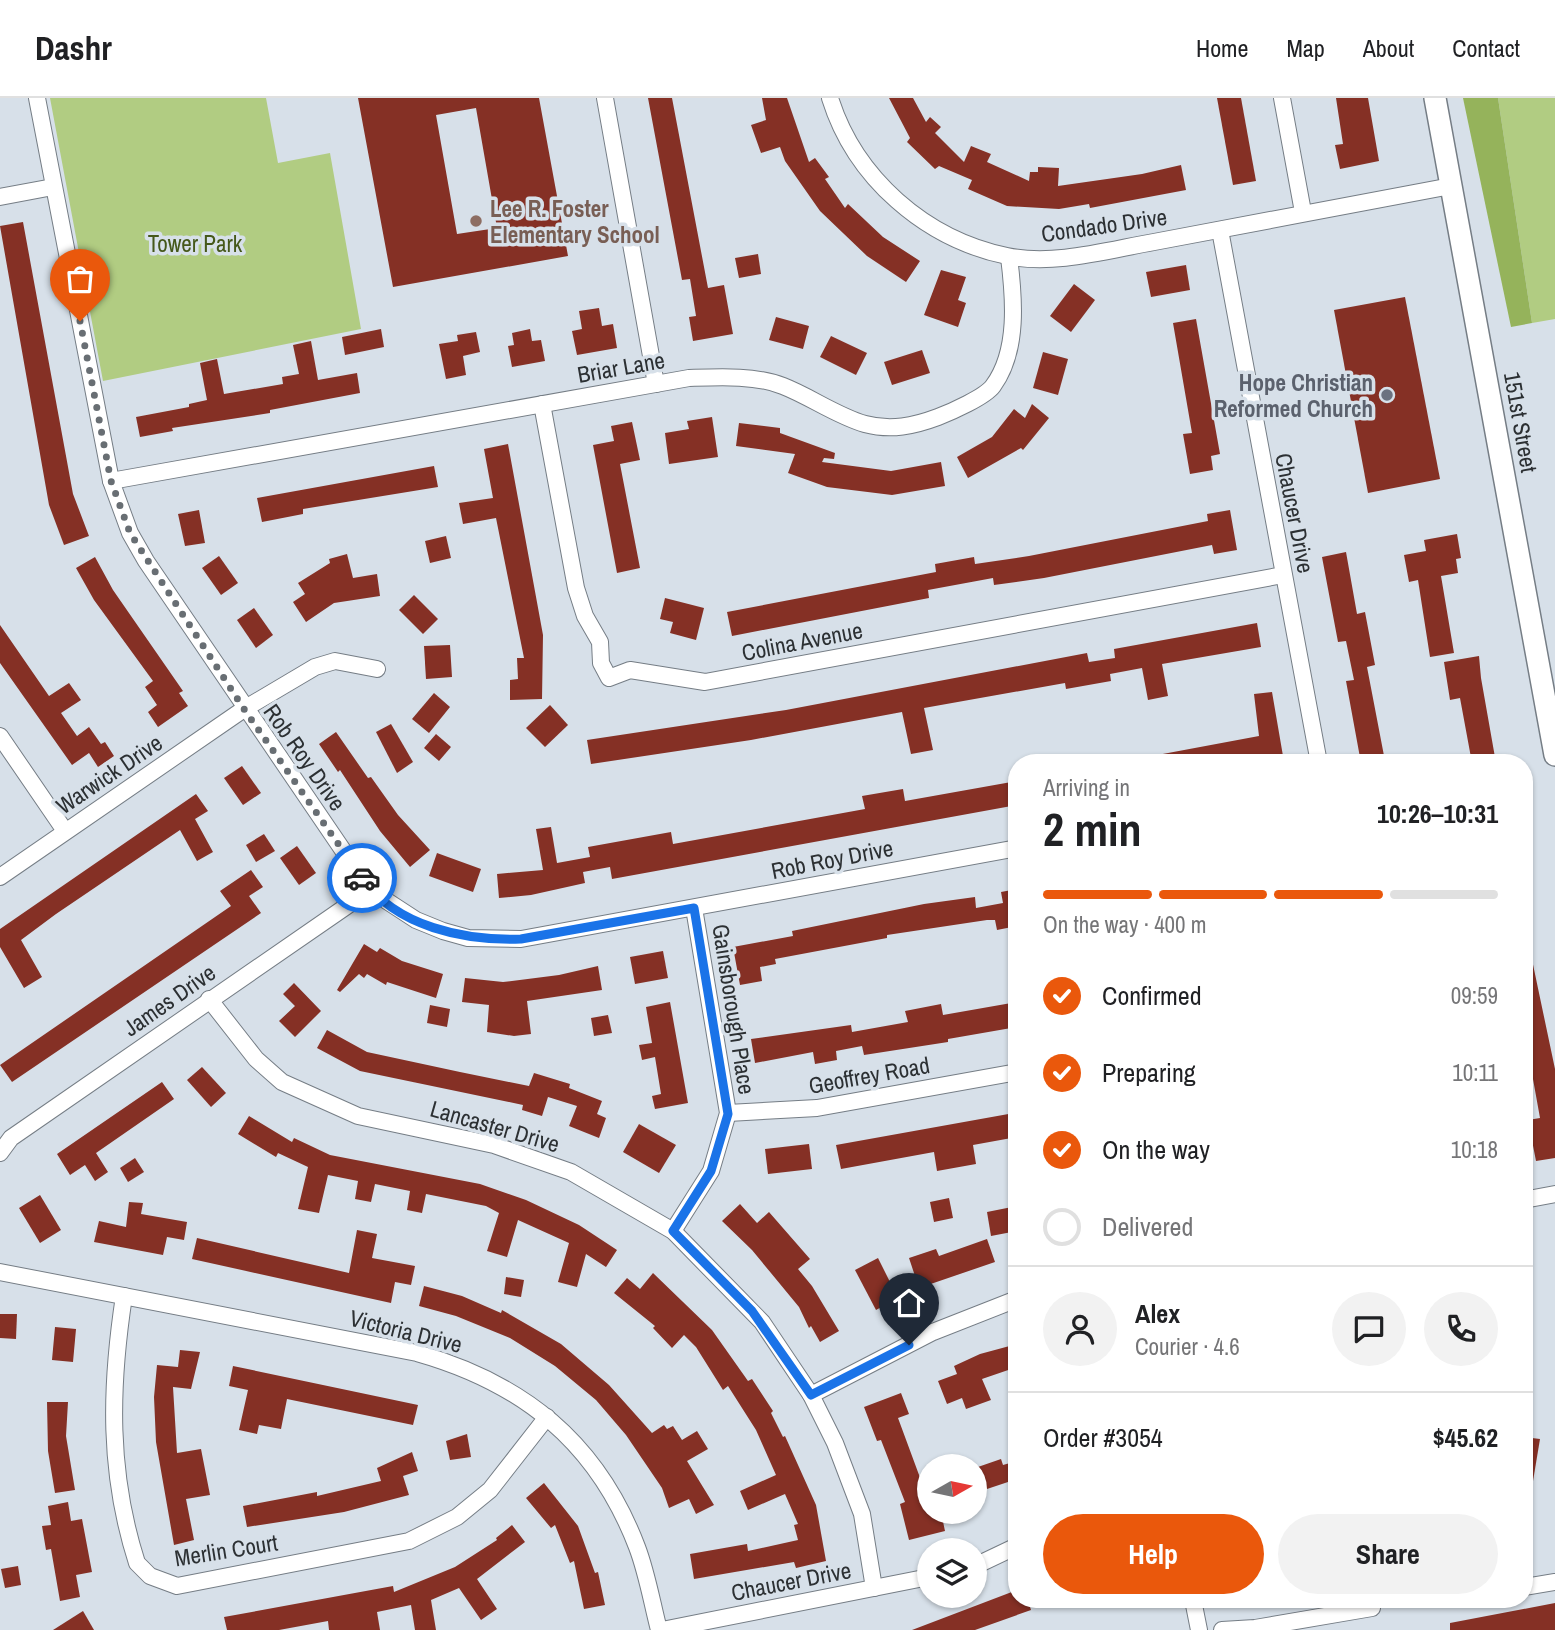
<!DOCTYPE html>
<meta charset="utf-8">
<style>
:root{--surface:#fff;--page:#f2f2f2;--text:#202124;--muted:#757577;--line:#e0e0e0;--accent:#ea580c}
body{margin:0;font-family:"Archivo Narrow",sans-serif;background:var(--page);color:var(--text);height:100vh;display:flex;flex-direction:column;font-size:26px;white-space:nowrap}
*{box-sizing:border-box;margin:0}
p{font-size:23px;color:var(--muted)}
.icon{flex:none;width:38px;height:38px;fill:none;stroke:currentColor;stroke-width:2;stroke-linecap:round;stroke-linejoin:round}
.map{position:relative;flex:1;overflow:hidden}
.sheet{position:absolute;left:1008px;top:656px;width:525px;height:854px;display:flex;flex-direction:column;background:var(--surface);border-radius:28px;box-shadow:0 2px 5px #0004}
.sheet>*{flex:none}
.needle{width:46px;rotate:81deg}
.tools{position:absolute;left:917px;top:1356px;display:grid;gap:14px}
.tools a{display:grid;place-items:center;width:70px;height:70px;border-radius:50%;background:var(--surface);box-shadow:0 2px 5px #0004;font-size:35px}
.pin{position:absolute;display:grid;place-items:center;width:60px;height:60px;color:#fff;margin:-72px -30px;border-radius:50% 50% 50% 0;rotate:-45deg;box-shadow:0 0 7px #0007}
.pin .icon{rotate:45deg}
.courier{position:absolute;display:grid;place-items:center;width:70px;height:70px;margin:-35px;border:5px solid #1a73e8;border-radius:50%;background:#fff;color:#222;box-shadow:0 2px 9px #0007}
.head em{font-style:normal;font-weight:800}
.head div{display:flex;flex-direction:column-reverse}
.head{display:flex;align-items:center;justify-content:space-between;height:119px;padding:0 35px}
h1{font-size:46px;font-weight:800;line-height:52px}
.bar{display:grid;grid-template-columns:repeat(4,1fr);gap:10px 7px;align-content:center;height:84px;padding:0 35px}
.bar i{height:9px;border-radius:5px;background:var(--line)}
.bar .on{background:var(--accent)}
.bar p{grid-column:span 4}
.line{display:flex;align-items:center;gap:18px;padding:0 35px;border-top:2px solid var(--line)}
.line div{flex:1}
.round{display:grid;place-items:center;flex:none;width:74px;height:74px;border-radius:37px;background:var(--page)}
ol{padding:0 35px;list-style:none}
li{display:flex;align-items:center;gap:21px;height:77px}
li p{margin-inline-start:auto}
li .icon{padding:7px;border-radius:50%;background:var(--accent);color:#fff;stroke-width:4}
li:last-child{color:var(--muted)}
li i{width:38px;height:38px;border:4px solid var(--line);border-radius:50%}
.primary-button{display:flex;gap:14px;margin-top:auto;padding:14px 35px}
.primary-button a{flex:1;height:80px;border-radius:42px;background:var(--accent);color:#fff;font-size:28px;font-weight:800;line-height:80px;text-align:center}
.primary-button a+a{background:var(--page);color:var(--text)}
header{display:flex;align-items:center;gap:42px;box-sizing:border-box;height:98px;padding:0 35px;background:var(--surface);border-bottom:2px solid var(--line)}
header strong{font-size:33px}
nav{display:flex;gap:38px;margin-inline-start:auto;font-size:24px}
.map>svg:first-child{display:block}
.green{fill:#b1cc82}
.forest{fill:#95b35b}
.building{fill:#853025;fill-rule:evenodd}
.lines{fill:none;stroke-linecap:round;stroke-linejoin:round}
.street-casing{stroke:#757d85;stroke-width:18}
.secondary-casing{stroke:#757d85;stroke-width:24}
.street{stroke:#fff;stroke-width:16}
.secondary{stroke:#fff;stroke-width:21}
.done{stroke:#686e73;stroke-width:7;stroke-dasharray:0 12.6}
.route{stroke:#1a73e8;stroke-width:9}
.education-dot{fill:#8d6e63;stroke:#d7e0e9;stroke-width:2.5}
.worship-dot{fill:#6b7280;stroke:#d7e0e9;stroke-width:2.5}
.labels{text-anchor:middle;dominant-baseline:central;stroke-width:7;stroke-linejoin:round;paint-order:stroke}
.education-label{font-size:23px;font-weight:bold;fill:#785e54;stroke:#d7e0e9;text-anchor:start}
.street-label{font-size:23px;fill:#2c3033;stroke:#d7e0e9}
.park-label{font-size:23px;fill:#45581a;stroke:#d7e0e9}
.worship-label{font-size:23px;font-weight:bold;fill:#5b616d;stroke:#d7e0e9;text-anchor:end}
</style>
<header>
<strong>Dashr</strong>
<nav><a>Home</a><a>Map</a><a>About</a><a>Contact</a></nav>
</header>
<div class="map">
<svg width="1555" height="1532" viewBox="0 0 1555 1532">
<rect width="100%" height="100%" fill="#d7e0e9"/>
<g class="green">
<path d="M50 0H266L278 65 330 55 361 231 103 283Z"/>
<path d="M1498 0H1555V221L1532 225Z"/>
</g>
<path class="forest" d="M1463 0H1498L1532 225 1511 229Z"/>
<g class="building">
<path d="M358 0H539L568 158 393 189ZM476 10 497 130 457 136 436 17Z"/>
<path d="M648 0H672L708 190 724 187 733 236 693 243 689 219 696 218 690 181 682 182Z"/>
<path d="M762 0H787L809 64 815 60 829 79 825 81 845 110 848 106 883 139 920 163 906 184 867 158 820 113 785 63 780 49 761 55 751 27 766 22Z"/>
<path d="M889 0H913L926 24 930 19 941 29 935 35 964 64 971 48 991 56 987 64 1029 83 1030 74H1038V69L1059 70 1058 88 1142 76 1181 67 1186 92 1090 110 1089 106 1059 111 1007 108 968 91 972 82 939 68 935 71 907 44 910 40Z"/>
<path d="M1217 0H1241L1256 83 1233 87Z"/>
<path d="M1336 0H1368L1379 63 1340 71 1335 47 1343 46Z"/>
<path d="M23 124 73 396 89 438 64 447 49 407 0 128Z"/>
<path d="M758 156 761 176 739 180 735 160Z"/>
<path d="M1186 167 1190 192 1151 199 1146 174Z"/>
<path d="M941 172 966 179 958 202 966 205 958 229 924 217Z"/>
<path d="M1074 186 1095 202 1071 234 1050 218Z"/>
<path d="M1405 199 1440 381 1368 395 1334 212Z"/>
<path d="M599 210 602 228 613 226 617 250 577 257 572 233 582 231 579 213Z"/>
<path d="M776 219 809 228 803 251 769 242Z"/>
<path d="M1196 221 1220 356 1211 358 1213 372 1190 376 1183 336 1192 335 1173 225Z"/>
<path d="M381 231 384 249 345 257 342 239Z"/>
<path d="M530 231 532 243 541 242 545 263 512 269 508 248 514 247 512 235Z"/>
<path d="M476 234 480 254 463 258 466 277 446 281 439 246 458 243 457 237Z"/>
<path d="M831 238 867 255 856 277 820 259Z"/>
<path d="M311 243 318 282 357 275 360 295 270 312V315L172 330 173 333 140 339 136 319 189 309V306L207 302 200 265 217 261 224 296 283 286 282 279 299 276 293 247Z"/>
<path d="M922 252 930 275 892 287 884 264Z"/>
<path d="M1043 254 1068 261 1058 297 1033 290Z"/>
<path d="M1032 306 1049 320 1023 352 1021 350 968 380 957 359 992 339 1014 311 1025 320Z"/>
<path d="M712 319 718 359 669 366 665 335 689 331 687 323Z"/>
<path d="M632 324 640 362 620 366 640 470 617 475 593 347 614 343 611 328Z"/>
<path d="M739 325 780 330V335L835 355 834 361 824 360 822 364 891 373 941 364 945 388 892 397 827 389 788 375 795 356 736 348Z"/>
<path d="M508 346 543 537 542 601 510 602V582L518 581 517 560H524L496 420 463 426 459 405 493 400 484 351Z"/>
<path d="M434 368 438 389 303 411V416L262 424 257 400Z"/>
<path d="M199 412 205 445 185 448 178 416Z"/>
<path d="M1230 412 1237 452 1214 456 1212 447 1044 480 994 487 993 480 928 492 929 500 732 538 727 514 936 474 935 466 974 459 975 466 1029 458 1208 423 1207 416Z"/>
<path d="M1457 436 1461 460 1456 461 1458 475 1441 478 1454 555 1430 559 1418 482 1409 484 1404 457 1426 453 1424 442Z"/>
<path d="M446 438 451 460 430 465 425 443Z"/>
<path d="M1346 454 1357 516 1365 514 1375 567 1367 569 1385 663 1372 665H1361L1346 583 1354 582 1346 543 1338 544 1322 459Z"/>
<path d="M347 456 353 480 377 476 380 498 334 505 306 524 293 504 305 496 298 485 330 465 329 461Z"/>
<path d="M219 458 238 485 221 497 202 470Z"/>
<path d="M95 459 113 492 183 593 179 595 188 608 158 629 148 614 157 607 145 589 153 583 94 502 76 470Z"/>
<path d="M414 497 438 521 423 536 399 512Z"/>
<path d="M665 500 704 510 696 542 670 535 673 524 660 521Z"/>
<path d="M254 510 273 537 256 550 237 522Z"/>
<path d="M1257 525 1261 549 1162 566 1168 598 1148 602 1142 570 1110 576 1111 583 1066 591 1065 585 924 610 933 652 911 656 902 614 751 642 591 666 587 642 786 612 1087 555 1089 564 1115 560 1114 551Z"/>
<path d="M0 527 49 598 69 585 81 602 61 615 77 638 89 629 101 646 105 644 114 658 98 669 89 655 72 667 0 565Z"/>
<path d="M450 547 452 579 426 581 424 548Z"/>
<path d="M1479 558 1481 580 1496 665H1472L1460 600 1450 602 1444 564Z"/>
<path d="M1272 594 1283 658 1246 665H1153L1152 658 1259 638 1254 596Z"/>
<path d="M434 595 450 609 429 635 412 621Z"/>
<path d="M550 607 568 627 545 649 526 630Z"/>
<path d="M391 626 413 664 397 675 376 634Z"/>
<path d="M336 634 368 680 371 679 398 717 430 752 410 769 380 733 340 672 338 674 319 646Z"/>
<path d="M436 636 451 649 439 663 424 650Z"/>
<path d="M242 668 261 695 243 707 224 680Z"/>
<path d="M1017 683V707L612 781 610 769 583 774 585 785 531 797 499 800 497 776 543 772 536 731 551 729 557 765 590 759 588 749 671 734 673 746 865 711 862 698 903 691 905 703Z"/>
<path d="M196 696 208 713 195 721 213 754 197 763 180 732 56 816 21 842 42 879 24 890 0 849V831Z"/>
<path d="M264 736 275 753 256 764 246 747Z"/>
<path d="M297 748 316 775 299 787 280 760Z"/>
<path d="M437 755 481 771 473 794 429 778Z"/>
<path d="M251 772 263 789 249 798 261 815 12 984 0 967 231 808 220 793Z"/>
<path d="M1017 791V828L997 832 995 822H987L887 837V840L775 861 776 866 760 869 762 883 740 887 733 849 793 838 792 833 924 806 975 799 976 810 1003 805 1001 794Z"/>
<path d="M364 846 377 854 380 850 402 863 443 876 436 900 387 884 386 887 367 876 364 880 359 876 340 894 337 892Z"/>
<path d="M663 853 668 880 635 886 630 859Z"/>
<path d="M1531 857 1555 971V1060L1536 1063 1528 1022 1540 1020 1531 970 1524 971V858Z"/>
<path d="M598 868 602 892 527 903 531 936 514 938 487 934 489 907 462 904 465 880 503 884 559 877Z"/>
<path d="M294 885 321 913 295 939 279 923 295 908 283 896Z"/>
<path d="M670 904 688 1005 655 1011 652 998 661 996 655 959 642 962 639 947 652 945 646 909Z"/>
<path d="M1017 904V929L948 941V944L864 957 862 948 836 953 837 962 815 966 813 954 755 965 751 941 851 927 852 934 908 924 905 913 941 906 943 917Z"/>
<path d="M430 907 450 911 447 929 427 925Z"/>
<path d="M608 917 612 935 594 938 591 920Z"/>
<path d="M327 932 367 954 460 974 529 988 534 975 570 986 569 990 602 1003 597 1016 606 1020 599 1040 569 1028 577 1008 548 999 542 1018 522 1012 523 1007 360 973 317 950Z"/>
<path d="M202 969 226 995 211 1009 187 982Z"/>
<path d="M162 984 174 1001 96 1055 108 1074 95 1083 85 1067 70 1077 57 1056Z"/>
<path d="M1014 1015 1017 1039 973 1047 976 1066 937 1073 934 1054 841 1071 836 1047Z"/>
<path d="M249 1018 292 1044 294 1040 330 1057 480 1086 526 1102 579 1127 617 1152 606 1169 586 1156 577 1189 558 1184 569 1145 518 1122 507 1159 487 1153 499 1115 486 1108 426 1096 422 1115 407 1112 410 1093 375 1086 371 1104 355 1101 358 1083 328 1077 319 1115 298 1111 308 1069 278 1055 276 1059 238 1036Z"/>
<path d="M639 1026 676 1047 659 1075 623 1054Z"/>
<path d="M809 1046 812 1071 768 1076 765 1051Z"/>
<path d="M135 1060 144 1074 128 1084 120 1070Z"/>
<path d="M40 1097 61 1132 40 1145 19 1110Z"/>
<path d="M949 1100 953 1120 934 1124 930 1104Z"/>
<path d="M129 1104 143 1105 141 1116 187 1124 184 1142 167 1139 163 1157 94 1144 99 1123 126 1129Z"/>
<path d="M740 1106 757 1125 769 1114 810 1161 798 1171 812 1188 839 1233 820 1244 811 1228 809 1230 799 1209 752 1152 722 1123Z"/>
<path d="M1017 1108V1133L991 1138 987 1114Z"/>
<path d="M357 1132 377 1136 372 1160 415 1168 411 1187 395 1184 391 1205 192 1161 197 1140 349 1175Z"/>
<path d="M987 1141 995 1164 919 1190 909 1160 936 1151 939 1158Z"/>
<path d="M878 1160 898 1200 876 1212 855 1172Z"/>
<path d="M653 1175 712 1232 748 1283 752 1281 773 1313 771 1315 783 1339 785 1338 816 1407 826 1463 796 1470 794 1464 694 1481 690 1456 747 1446 748 1453 798 1442 794 1427 798 1426 785 1396 748 1412 740 1393 776 1377 756 1332 728 1288 723 1292 696 1249 684 1237 672 1250 653 1230 655 1228 614 1195 627 1180 640 1191Z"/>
<path d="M506 1179 524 1182 521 1199 504 1196Z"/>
<path d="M424 1188 462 1198 501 1215 502 1212 561 1246 609 1287 652 1335 664 1327 667 1331 673 1328 682 1342 697 1333 708 1351 687 1363 714 1407 696 1416 689 1401 669 1410 662 1390 626 1337 596 1302 555 1268 510 1240 456 1218 419 1208Z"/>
<path d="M0 1216H17L16 1241 0 1240Z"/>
<path d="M55 1229 76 1231 73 1264 52 1262Z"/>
<path d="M1017 1246V1269L982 1281 991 1302 966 1311 962 1300 947 1306 938 1283 957 1276 954 1268 980 1256Z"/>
<path d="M180 1252 200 1254 191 1291 173 1289 177 1355 201 1351 210 1397 186 1401 194 1442 174 1447 156 1344 154 1299 157 1267 178 1269Z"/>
<path d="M233 1268 418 1307 413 1327 287 1301 281 1331 259 1327 257 1336 239 1332 248 1292 229 1288Z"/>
<path d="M901 1295 909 1316 898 1320 929 1404V1414H941L945 1433 909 1442 900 1406 905 1404 881 1342 877 1343 864 1309Z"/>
<path d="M47 1304H68L66 1338 75 1392 55 1395 48 1353Z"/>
<path d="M467 1336 471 1359 450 1362 446 1343Z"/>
<path d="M1524 1339 1540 1341 1532 1389H1524Z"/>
<path d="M412 1354 418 1373 403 1378 409 1397 344 1414 247 1429 243 1408 317 1394V1398L381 1383 377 1370Z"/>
<path d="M1001 1361 1003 1367 1017 1363V1381L975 1395V1370Z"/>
<path d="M544 1385 578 1428 595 1475 598 1474 605 1507 584 1511 574 1463 570 1465 555 1427 551 1430 526 1400Z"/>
<path d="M68 1404 71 1423 82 1421 92 1474 76 1477 80 1499 60 1503 51 1451 46 1452 42 1428 51 1427 48 1408Z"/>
<path d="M512 1427 525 1444 477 1481 497 1511 481 1522 459 1490 431 1502 436 1532H415L411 1507 377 1514 380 1532H329L328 1523 279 1532H227L224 1519 393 1488 394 1494 455 1469 497 1442 496 1440Z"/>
<path d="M18 1468 21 1487 5 1490 1 1471Z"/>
<path d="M1017 1492V1502H1028L1031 1512 975 1532H912Z"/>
<path d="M1555 1505V1532H1450V1525Z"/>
<path d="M83 1513 94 1532H53Z"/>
</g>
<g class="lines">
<g class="street-casing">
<g id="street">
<path d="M37 0 111 383 130 435 146 463 370 792 416 822 443 833 468 840 521 841 1017 750"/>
<path d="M605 0 656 286"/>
<path d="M830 0C855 80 925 141 1007 158 1054 168 1108 152 1154 144 1253 126 1352 106 1451 88"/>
<path d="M1282 0 1303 114"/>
<path d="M0 99 53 89"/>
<path d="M1220 132 1319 665"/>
<path d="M542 306 576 490 585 518 600 544 601 565 609 580 630 572 705 584 1283 477"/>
<path d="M111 383 689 280C719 279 755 277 783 288 811 299 837 318 865 326 891 333 914 328 938 319 951 314 985 299 993 288 1019 253 1014 199 1009 159"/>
<path d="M0 638 65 733"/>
<path d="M0 779 244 611 315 569 335 563 377 571"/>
<path d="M209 901 256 961 282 984 358 1018 494 1047 571 1074 673 1133 762 1224 811 1297 835 1345 862 1416 874 1490"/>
<path d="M728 1015 817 1010 1017 974"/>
<path d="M0 1055 11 1040 370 792"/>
<path d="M1524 1102 1555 1096"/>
<path d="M673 1133 711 1073 728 1015 694 810"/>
<path d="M0 1174 417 1255C523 1285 597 1344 637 1449 647 1475 652 1505 659 1532"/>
<path d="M124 1198C110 1290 108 1375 137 1465L150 1478 177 1488 409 1443 457 1419 490 1392 547 1319"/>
<path d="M811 1297 933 1234 1017 1201"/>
<path d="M975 1468 1017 1448"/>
<path d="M1524 1489 1555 1484"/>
<path d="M1193 1502 1199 1532"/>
<path d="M662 1532 929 1479"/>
<path d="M1222 1532 1255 1530 1372 1510"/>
</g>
</g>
<g class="secondary-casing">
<path id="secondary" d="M1435 0 1555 657"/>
</g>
<use href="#street" class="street"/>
<use href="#secondary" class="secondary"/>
</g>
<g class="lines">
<path class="done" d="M80 223 111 383 130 435 244 611 362 780"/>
<path class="route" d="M362 780C396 829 465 843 521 841L694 810 728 1016 711 1073 673 1133 752 1213 811 1297 909 1247"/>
</g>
<circle class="education-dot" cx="476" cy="123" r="7"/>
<circle class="worship-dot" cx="1387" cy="297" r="7"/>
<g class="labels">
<g class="education-label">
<text x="490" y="110">Lee R. Foster<tspan x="490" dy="26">Elementary School</tspan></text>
</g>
<g class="street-label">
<text transform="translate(1104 127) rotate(-8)">Condado Drive</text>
<text transform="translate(621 269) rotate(-10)">Briar Lane</text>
<text transform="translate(1521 324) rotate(80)">151st Street</text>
<text transform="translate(1295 415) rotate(79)">Chaucer Drive</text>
<text transform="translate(802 543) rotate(-11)">Colina Avenue</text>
<text transform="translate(305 659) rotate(55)">Rob Roy Drive</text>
<text transform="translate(109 676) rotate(-34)">Warwick Drive</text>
<text transform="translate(832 761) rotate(-11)">Rob Roy Drive</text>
<text transform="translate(169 902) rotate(-35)">James Drive</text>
<text transform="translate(734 911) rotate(81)">Gainsborough Place</text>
<text transform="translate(869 977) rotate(-10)">Geoffrey Road</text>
<text transform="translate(495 1028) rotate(16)">Lancaster Drive</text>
<text transform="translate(406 1233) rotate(14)">Victoria Drive</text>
<text transform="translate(226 1452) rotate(-9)">Merlin Court</text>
<text transform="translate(791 1483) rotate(-11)">Chaucer Drive</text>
</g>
<g class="park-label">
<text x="195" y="145">Tower Park</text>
</g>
<g class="worship-label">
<text x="1373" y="284">Hope Christian<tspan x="1373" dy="26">Reformed Church</tspan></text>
</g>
</g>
</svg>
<div class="tools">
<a><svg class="needle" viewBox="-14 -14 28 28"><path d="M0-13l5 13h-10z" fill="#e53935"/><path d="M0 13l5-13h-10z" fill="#757577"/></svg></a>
<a><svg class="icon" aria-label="layers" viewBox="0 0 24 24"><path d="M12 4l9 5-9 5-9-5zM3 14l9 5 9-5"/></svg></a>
</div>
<div class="pin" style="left:80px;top:223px;background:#ea580c"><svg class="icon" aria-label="bag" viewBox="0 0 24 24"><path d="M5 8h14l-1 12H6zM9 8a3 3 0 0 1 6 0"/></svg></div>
<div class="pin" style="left:909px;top:1247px;background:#1f2937"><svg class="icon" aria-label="home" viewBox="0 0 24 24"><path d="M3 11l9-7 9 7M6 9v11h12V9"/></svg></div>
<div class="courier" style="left:362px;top:780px"><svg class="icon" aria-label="car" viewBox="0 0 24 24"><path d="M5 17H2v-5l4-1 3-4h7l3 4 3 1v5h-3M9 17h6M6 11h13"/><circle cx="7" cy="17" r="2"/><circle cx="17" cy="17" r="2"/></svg></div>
<section class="sheet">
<div class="head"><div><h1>2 min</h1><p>Arriving in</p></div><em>10:26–10:31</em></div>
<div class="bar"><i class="on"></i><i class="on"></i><i class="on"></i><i></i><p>On the way · 400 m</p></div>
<ol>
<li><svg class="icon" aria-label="check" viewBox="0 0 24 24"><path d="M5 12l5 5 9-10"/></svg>Confirmed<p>09:59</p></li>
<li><svg class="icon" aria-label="check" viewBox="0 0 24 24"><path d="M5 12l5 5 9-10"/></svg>Preparing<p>10:11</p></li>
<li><svg class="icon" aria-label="check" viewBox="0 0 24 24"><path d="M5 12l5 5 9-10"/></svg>On the way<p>10:18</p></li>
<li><i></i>Delivered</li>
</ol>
<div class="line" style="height:126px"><a class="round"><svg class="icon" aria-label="person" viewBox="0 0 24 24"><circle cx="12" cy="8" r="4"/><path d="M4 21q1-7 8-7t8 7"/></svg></a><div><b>Alex</b><p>Courier · 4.6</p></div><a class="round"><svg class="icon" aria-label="chat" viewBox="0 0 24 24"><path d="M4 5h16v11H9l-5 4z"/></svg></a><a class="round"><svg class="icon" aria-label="phone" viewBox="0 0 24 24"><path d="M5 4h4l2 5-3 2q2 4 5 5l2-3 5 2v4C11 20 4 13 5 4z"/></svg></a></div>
<div class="line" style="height:91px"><div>Order #3054</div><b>$45.62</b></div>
<div class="primary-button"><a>Help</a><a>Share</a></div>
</section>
</div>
